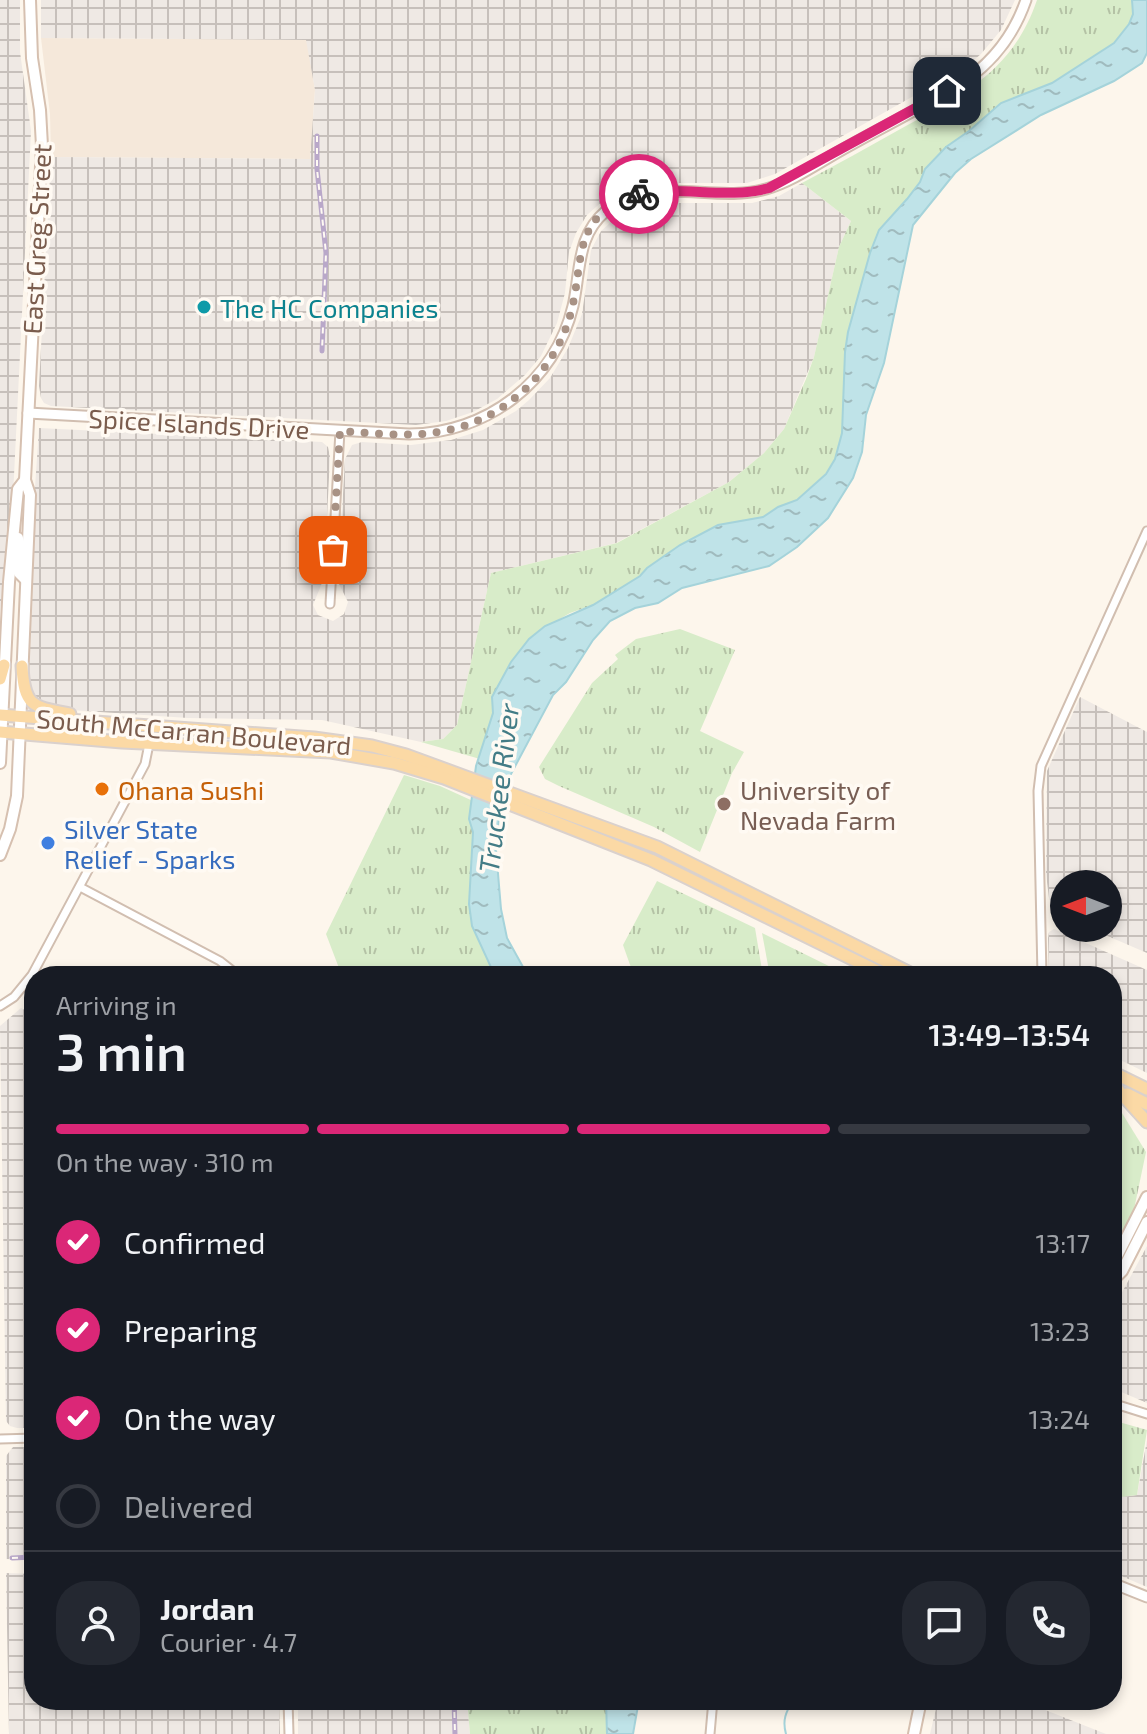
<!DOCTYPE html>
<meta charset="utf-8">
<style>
:root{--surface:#171b24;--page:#242831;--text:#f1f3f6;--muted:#9ea1a6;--line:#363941;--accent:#db2777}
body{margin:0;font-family:"Exo 2",sans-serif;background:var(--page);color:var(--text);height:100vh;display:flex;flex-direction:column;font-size:30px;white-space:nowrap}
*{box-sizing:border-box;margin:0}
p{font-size:26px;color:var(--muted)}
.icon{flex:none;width:44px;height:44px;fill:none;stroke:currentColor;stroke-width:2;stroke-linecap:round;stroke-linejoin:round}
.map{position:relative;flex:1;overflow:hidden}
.details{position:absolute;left:24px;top:966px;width:1098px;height:744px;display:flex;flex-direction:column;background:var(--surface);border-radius:32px;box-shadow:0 4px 12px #0003}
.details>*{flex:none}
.needle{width:52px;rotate:270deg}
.tools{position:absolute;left:1050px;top:870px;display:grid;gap:16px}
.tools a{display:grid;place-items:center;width:72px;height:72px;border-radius:50%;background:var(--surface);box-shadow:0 4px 12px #0003;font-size:40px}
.pin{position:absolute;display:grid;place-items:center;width:68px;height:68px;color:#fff;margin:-34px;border-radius:16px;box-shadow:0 4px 12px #0006}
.courier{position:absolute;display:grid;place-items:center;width:80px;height:80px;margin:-40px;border:6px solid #db2777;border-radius:50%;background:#fff;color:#222;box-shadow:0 2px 10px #0007}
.head em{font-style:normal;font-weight:600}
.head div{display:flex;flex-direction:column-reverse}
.head{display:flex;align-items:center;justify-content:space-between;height:136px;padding:0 32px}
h1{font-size:52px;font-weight:600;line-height:60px}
.bar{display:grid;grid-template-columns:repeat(4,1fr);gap:12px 8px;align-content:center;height:96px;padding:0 32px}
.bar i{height:10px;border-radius:6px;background:var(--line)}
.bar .active{background:var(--accent)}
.bar p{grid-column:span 4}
.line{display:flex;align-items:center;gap:20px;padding:0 32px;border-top:2px solid var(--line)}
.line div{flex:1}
.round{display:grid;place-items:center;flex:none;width:84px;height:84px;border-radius:32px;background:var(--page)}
ol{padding:0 32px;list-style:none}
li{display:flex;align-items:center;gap:24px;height:88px}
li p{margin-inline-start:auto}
li .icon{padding:8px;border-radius:50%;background:var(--accent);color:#fff;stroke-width:4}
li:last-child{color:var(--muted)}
li i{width:44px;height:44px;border:4px solid var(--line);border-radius:50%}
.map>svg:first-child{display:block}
.residential{fill:#f5e8da}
.industrial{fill:url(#industrial-grid)}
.grass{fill:url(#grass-tufts)}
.water{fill:url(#water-ripples);stroke:#a5d3da;stroke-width:2}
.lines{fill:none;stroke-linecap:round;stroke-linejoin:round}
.stream{stroke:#a5d3da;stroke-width:2}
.minor-casing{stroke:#d1beb0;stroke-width:11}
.tertiary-casing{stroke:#d1beb0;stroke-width:13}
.secondary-casing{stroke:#d6c0b0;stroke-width:14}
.primary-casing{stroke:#dad1cd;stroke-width:15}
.minor{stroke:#fff;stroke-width:7}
.tertiary{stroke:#fff;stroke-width:9}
.secondary{stroke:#fff;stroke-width:10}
.primary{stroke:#fbd9a5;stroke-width:11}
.rail-casing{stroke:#b9a8c9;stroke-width:5}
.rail{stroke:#fffaf3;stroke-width:2;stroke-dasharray:6;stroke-linecap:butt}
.done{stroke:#a89285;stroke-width:8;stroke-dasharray:0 14.4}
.route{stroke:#db2777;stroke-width:10}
.culture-dot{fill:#0f9aa8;stroke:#fffaf3;stroke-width:3}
.food-dot{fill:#e8710a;stroke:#fffaf3;stroke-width:3}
.education-dot{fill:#8d6e63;stroke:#fffaf3;stroke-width:3}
.shop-dot{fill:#3f7fe0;stroke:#fffaf3;stroke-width:3}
.labels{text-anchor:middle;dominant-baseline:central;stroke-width:7;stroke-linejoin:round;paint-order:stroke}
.street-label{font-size:26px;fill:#7a5c4d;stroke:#fffaf3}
.culture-label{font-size:26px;fill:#0d838f;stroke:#fffaf3;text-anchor:start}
.food-label{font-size:26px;fill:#c56008;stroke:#fffaf3;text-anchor:start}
.education-label{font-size:26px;fill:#785e54;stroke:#fffaf3;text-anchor:start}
.shop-label{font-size:26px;fill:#366cbe;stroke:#fffaf3;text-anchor:start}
.water-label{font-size:28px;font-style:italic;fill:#437c86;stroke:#fffaf3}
</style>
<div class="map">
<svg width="1147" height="1734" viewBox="0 0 1147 1734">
<defs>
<pattern id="industrial-grid" width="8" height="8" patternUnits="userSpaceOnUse" patternTransform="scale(2)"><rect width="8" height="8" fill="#efe9e4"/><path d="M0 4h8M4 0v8" fill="none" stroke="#c7c0bb"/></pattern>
<pattern id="grass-tufts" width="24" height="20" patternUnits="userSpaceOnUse" patternTransform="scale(2)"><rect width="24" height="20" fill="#d8ecc9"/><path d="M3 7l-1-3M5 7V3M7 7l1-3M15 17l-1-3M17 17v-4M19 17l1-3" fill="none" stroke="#b4c2a5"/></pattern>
<pattern id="water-ripples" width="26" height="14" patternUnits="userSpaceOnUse" patternTransform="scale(2)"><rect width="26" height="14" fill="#bfe3e8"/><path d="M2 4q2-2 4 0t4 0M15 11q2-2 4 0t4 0" fill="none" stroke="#a0bbbe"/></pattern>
</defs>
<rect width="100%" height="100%" fill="#fdf6ec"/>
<path class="residential" d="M41 38 307 40 315 90 310 159 51 157 50 114Z"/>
<g class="industrial">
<path d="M0 0H20V52L31 131 13 496 0 613Z"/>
<path d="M41 0H1015L1001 30 981 54 967 66 775 174 747 183H642L622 189 605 199 587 215 576 233 569 252 565 293 557 323 541 356 525 375 497 399 473 412 446 421 416 425 51 406 44 403 41 398 39 386 51 157 310 159 315 90 306 40 41 38Z"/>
<path d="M802 183 851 221 839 247 814 357 784 429 764 453 729 482 616 543 491 573 457 725 443 739 421 742 322 720 188 718 56 709 32 697 26 676 31 547 39 428 322 442 328 447 330 457 324 578 313 605 318 615 333 621 344 614 348 602 338 582 345 459 352 445 362 442 411 445 451 440 483 430 516 411 529 400 550 378 568 348 582 314 591 250 601 231 620 214 631 208 653 203H752L779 196Z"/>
<path d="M1080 697 1147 732V953L1089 928H1108V884H1064V917L1055 913 1049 898 1046 874 1047 771Z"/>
<path d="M1054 929 1147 970V1073L1112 1056V976H1049L1048 938 1049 932Z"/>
<path d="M21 1008 34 1015V1428H17L10 1426 6 1421 0 1026Z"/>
<path d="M1147 1246V1403L1112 1388V1311Z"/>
<path d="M1147 1440V1587L1112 1572V1492L1121 1497 1137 1495Z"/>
<path d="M13 1447H34V1560L6 1559V1456Z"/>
<path d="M6 1573 34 1574V1700H279L280 1734H9Z"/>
<path d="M298 1700H467L470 1734H298Z"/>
<path d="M938 1700H1020L1106 1734H930Z"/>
</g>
<g class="grass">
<path d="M1037 0H1132L1133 14 1129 24 1114 43 1052 83 1001 103 969 131 946 147 925 169 920 182 907 199 879 230 870 253 848 332 845 353 842 433 835 459 826 473 797 500 771 511 763 517 718 525 680 545 647 568 640 576 593 605 570 613 537 632 511 662 480 759 421 742 443 739 457 725 491 573 617 543 729 482 764 453 784 429 806 379 814 357 839 247 851 221 802 183C836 165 870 146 904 127 965 94 1013 70 1037 0Z"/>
<path d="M680 629 735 650 700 731 744 752 732 773 700 852 654 827 559 786 545 779 539 767 592 683 618 659 615 655 636 639Z"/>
<path d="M404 775 440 786 473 801 469 819 473 826 469 904 472 926 496 976H342L326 934Z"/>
<path d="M657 881 755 928 763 976H634L623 945Z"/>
<path d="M762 933 849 976H770Z"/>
<path d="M1112 1108 1122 1113 1146 1152 1132 1219 1112 1260Z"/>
<path d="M1112 1420 1147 1430 1137 1495 1121 1497 1112 1492Z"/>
<path d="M467 1700H606L607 1734H470Z"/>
</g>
<g class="water">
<path d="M1132 0H1147V53L1142 63 1114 81 1041 115 971 159 955 173 913 225 884 363 866 415 862 452 853 478 828 518 797 547 769 566 682 588 658 603 635 608 610 621 593 640 566 682 553 695 511 774 499 819 496 850 501 909 507 938 528 976H495L472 926 469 904 473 832 469 819 476 766 493 713 492 697 511 662 529 639 545 626 593 605 640 576 647 568 680 545 718 525 763 517 778 507 797 500 826 474 835 459 842 433 845 352 848 332 870 253 879 230 907 199 920 182 925 169 946 147 969 131 1001 103 1052 83 1114 43 1129 24 1133 14Z"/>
<path d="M606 1700H639L633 1734H607Z"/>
</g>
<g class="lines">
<path class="stream" d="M786 1734C782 1720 786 1712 793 1700"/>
<g class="minor-casing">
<g id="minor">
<path d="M330 604 340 431"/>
<path d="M80 887 220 961 239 976"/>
<path d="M1042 976 1038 791 1041 766 1147 531"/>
<path d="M0 1006 14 997 32 975 145 764 149 744"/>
<path d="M1112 1403 1147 1414"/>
<path d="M0 1439 34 1438"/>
<path d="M288 1700 289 1734"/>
<path d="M710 1734 713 1700"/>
</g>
</g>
<g class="tertiary-casing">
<g id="tertiary">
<path d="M28 413 409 434C486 434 555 382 573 306 581 271 576 236 606 211 651 173 714 204 766 189 794 181 821 161 847 147 888 124 930 104 969 78 996 58 1015 32 1026 0"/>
<path d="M1112 1583 1147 1597"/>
</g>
</g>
<g class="secondary-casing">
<g id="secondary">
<path d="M18 538 19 573 26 580"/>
<path d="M0 763 9 582 18 489 25 480"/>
<path d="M0 855 10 829 17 796 30 495 25 480 42 146 40 110 32 58 30 0"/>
<path d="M1112 1281 1113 1264 1147 1197"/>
<path d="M1112 1281 1122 1271 1147 1222"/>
<path d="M914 1734 921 1700"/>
</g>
</g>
<g class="primary-casing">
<g id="primary">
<path d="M22 666C24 707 33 707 70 714"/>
<path d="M0 679 4 665"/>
<path d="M0 715 314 738 372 746 406 755 657 847 916 976"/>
<path d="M0 732 122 742 331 752 394 763 444 778 651 860 887 976"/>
<path d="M1112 1072 1147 1089"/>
<path d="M1118 1090 1147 1122"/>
<path d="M1127 1094 1147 1104"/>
</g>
</g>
<use href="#minor" class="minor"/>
<use href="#tertiary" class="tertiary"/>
<use href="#secondary" class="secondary"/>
<use href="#primary" class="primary"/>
<g class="rail-casing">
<g id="rail">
<path d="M317 136V169L326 253 322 351"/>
<path d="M12 1558 34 1557"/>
<path d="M454 1700 455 1734"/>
</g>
</g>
<use href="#rail" class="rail"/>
</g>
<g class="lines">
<path class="done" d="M333 550 340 431C374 433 410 438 444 431 504 420 556 372 571 312 585 259 570 215 639 194"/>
<path class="route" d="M639 194C681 185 726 200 769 188L947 91"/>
</g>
<circle class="culture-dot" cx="204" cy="307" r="8"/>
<circle class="food-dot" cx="102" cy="789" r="8"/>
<circle class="education-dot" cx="724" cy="804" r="8"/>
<circle class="shop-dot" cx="48" cy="843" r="8"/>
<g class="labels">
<g class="street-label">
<text transform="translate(36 239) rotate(-87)">East Greg Street</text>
<text transform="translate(199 423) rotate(3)">Spice Islands Drive</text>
<text transform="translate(194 731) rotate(5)">South McCarran Boulevard</text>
</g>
<g class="culture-label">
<text x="220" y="307">The HC Companies</text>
</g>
<g class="food-label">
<text x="118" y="789">Ohana Sushi</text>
</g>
<g class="education-label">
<text x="740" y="789">University of<tspan x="740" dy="30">Nevada Farm</tspan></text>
</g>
<g class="shop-label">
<text x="64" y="828">Silver State<tspan x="64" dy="30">Relief - Sparks</tspan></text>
</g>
<g class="water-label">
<text transform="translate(498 788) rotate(-83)">Truckee River</text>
</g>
</g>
</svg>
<div class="tools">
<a><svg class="needle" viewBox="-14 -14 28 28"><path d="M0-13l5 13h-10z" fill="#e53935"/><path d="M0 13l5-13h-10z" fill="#9ea1a6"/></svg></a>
</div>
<div class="pin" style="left:333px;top:550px;background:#ea580c"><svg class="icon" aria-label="bag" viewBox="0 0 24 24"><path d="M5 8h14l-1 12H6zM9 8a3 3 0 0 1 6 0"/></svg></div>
<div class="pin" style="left:947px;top:91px;background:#1f2937"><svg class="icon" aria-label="home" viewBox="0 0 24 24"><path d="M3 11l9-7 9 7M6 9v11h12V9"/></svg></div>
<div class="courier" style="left:639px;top:194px"><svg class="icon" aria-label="bike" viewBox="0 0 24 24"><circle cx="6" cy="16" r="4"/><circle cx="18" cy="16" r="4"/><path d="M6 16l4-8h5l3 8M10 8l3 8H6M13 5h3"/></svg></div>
<section class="details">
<div class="head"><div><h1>3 min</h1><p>Arriving in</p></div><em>13:49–13:54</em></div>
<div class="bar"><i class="active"></i><i class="active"></i><i class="active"></i><i></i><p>On the way · 310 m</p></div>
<ol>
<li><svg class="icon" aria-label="check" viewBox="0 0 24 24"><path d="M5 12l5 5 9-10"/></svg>Confirmed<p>13:17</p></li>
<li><svg class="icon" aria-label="check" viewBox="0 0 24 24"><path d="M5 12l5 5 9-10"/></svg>Preparing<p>13:23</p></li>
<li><svg class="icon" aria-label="check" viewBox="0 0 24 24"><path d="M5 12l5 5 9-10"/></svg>On the way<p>13:24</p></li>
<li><i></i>Delivered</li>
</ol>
<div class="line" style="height:144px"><a class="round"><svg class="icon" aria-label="person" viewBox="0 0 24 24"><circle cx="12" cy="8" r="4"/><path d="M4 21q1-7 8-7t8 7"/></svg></a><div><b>Jordan</b><p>Courier · 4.7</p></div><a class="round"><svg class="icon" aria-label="chat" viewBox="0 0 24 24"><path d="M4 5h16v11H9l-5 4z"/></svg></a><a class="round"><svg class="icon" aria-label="phone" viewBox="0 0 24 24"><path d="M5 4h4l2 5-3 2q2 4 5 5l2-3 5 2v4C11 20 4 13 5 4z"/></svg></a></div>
</section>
</div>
